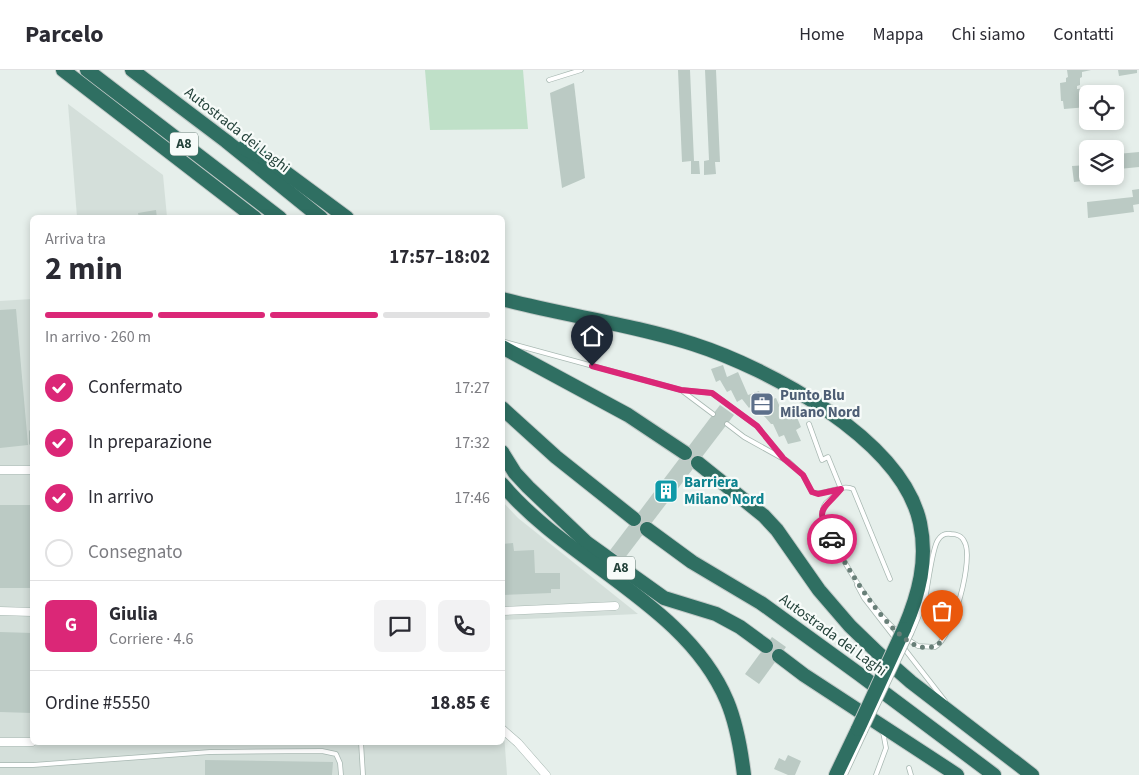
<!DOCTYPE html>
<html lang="it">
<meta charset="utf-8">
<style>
:root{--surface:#fff;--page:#f2f2f3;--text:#2b2b33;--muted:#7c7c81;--line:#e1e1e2;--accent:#db2777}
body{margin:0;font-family:"Source Sans 3",sans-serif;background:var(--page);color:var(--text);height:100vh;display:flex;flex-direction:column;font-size:19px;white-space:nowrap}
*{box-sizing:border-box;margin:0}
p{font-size:16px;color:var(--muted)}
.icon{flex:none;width:28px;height:28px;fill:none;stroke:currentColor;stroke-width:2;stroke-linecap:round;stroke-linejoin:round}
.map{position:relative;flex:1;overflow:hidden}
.side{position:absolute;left:30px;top:145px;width:475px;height:530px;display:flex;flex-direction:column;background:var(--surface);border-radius:8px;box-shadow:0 2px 8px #0003}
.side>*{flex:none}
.controls{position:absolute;left:1079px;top:15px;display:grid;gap:10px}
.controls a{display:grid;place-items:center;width:45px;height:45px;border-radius:8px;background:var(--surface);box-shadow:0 2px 8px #0003;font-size:25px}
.pin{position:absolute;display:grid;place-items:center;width:42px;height:42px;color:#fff;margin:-51px -21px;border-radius:50% 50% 50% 0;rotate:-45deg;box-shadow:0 0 5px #0007}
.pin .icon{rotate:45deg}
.courier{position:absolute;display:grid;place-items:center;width:50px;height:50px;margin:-25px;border:4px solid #db2777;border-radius:50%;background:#fff;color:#222;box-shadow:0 1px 6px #0007}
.headline em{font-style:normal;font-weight:700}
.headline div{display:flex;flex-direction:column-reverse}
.headline{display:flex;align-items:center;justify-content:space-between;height:85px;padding:0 15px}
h1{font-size:32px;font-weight:700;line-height:38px}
.bar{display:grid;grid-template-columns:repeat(4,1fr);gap:8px 5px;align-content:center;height:60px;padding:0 15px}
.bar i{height:6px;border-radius:4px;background:var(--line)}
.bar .on{background:var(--accent)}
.bar p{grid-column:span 4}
.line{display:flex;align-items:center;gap:12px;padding:0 15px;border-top:1px solid var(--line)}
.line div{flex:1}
.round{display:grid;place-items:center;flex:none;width:52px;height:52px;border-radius:8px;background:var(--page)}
ol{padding:0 15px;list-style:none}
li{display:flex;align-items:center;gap:15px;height:55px}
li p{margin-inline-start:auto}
li .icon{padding:5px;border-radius:50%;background:var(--accent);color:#fff;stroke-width:4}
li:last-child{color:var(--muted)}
li i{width:28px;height:28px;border:2px solid var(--line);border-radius:50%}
header{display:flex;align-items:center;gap:30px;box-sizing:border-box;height:70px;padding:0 25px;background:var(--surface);border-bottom:1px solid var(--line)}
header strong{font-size:24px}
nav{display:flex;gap:28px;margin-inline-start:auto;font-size:18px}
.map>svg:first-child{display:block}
.built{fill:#d4dfda}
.green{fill:#bfe0c8}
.building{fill:#bbcac4}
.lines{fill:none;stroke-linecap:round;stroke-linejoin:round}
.lane-casing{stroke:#a8b8b2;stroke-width:5.5}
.street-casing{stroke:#a8b8b2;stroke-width:9}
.highway-casing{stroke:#c2cac8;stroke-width:16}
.lane{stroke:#fff;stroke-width:4}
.street{stroke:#fff;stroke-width:8}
.highway{stroke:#2f6f62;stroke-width:14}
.lane-bridge-casing{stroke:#a8b8b2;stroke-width:5.5;stroke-linecap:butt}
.highway-bridge-casing{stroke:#c2cac8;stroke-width:16;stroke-linecap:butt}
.lane-bridge{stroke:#fff;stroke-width:4}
.highway-bridge{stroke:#2f6f62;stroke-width:14}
.done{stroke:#687f78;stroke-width:5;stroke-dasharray:0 9}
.route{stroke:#db2777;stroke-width:6}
.labels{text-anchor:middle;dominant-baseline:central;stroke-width:4.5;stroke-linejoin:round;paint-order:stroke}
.shield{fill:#f7fbf9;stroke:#637a73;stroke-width:1}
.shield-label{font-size:14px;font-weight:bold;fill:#24423a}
.street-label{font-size:15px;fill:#24423a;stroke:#f7fbf9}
.service-label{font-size:15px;font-weight:bold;fill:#4e5e75;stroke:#f7fbf9;text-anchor:start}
.culture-label{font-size:15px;font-weight:bold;fill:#0d838f;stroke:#f7fbf9;text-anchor:start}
</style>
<header>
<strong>Parcelo</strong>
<nav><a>Home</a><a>Mappa</a><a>Chi siamo</a><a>Contatti</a></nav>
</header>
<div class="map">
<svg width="1139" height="705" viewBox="0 0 1139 705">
<rect width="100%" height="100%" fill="#e6efeb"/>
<g class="built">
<path d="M68 34 163 105 167 147H77Z"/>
<path d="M32 229V672H502L503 649 507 705H0V231Z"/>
<path d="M502 431 518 448 638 544 503 550Z"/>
</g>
<path class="green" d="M425 0H523L528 59 430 60Z"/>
<g class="building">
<path d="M678 0H690L694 91H699L700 104H691V91L682 92Z"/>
<path d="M705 0H716L720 92H715L716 104 704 105V91L709 90Z"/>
<path d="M1067 0H1091L1082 2V7L1080 8V15L1077 16V19L1088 18V37L1064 39 1063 31H1061L1060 13 1066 12V8L1068 7Z"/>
<path d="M1118 0H1137V3L1119 6Z"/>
<path d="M574 13 585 108 562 118 550 23Z"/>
<path d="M1139 82V97L1119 99 1120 107H1115V91H1118L1117 84Z"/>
<path d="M1088 95V106L1114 107 1074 112 1072 96Z"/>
<path d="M1139 119V134L1133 135 1134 142 1088 148 1087 132 1133 127 1132 120Z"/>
<path d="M156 140 157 148H139L138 143Z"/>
<path d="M16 239 28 375 0 378V240Z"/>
<path d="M723 295 727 307 738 302 748 325 759 321 764 332 776 328 780 337 785 336 790 347 796 345 801 357 796 360 801 371 788 374 784 365 779 367 773 354H771L765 347 751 336 749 338 742 329 737 332 731 320 727 322 720 310 716 312 711 299Z"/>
<path d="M720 335 734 345 621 493 608 483Z"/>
<rect x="0" y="435" width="32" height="83"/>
<path d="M513 473 514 481 534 480 535 503H560V519H551V523L502 525V474Z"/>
<path d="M0 562 32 563V643L0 642Z"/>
<path d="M772 567 786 577 759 614 745 604Z"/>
<path d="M788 685 801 691 795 705H788L774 699 779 688 785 691Z"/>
<path d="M205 690 333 692 332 705H205Z"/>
</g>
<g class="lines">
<g class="lane-casing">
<g id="lane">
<path d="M549 10 581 0"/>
<path d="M505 272 681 320 713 344"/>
<path d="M682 320 712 323 757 356 782 386"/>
<path d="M727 354 744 367 789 392 803 405 812 422C825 427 841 413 853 419L890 509"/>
<path d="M809 354 822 390 828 387 841 419"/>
<path d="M32 362V373"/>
<path d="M836 477C853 507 872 540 899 563"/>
<path d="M837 478C830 466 815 447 826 433 831 428 837 424 841 419"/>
<path d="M857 515 864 528 895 568"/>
<path d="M907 569 918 576 935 577C953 568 975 486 964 471 962 466 956 464 951 464 946 463 941 465 938 470 932 478 928 516 925 529 921 541 916 553 911 564"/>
<path d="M903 577 945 631"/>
<path d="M361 672 363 705"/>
<path d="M0 695H33L210 682 322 681 336 684 340 693 341 705"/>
<path d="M909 698 911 705"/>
<path d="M845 705 865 662"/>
<path d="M876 705 886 678 883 662"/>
</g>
</g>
<g class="street-casing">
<g id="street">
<path d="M0 400H32"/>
<path d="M0 541 32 542"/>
<path d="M502 541 615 536"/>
<path d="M502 659 518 673 546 705"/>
<path d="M0 672H32"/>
</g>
</g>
<g class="highway-casing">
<g id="highway">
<path d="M63 0 255 148"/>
<path d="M87 0 280 148"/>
<path d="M132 0 226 71 321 148"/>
<path d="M243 78 270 91 347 148"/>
<path d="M502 229C566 246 631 254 693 274 768 298 902 369 920 453 928 490 919 524 904 559"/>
<path d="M502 277 628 345 685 383"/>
<path d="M502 338 556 387 634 449"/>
<path d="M502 382 515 403 528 417 587 473 664 528 716 544 740 557 766 576"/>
<path d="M698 393 764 446 777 460 819 520 850 556 878 583 911 612 1032 705"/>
<path d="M502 414C567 492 687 535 727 631 737 655 741 680 744 705"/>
<path d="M647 459 692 492 761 533 859 604 994 705"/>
<path d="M779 586 804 605 957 705"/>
<path d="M836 705 858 659"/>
</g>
</g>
<use href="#lane" class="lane"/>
<use href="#street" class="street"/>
<use href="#highway" class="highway"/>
<g class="lane-bridge-casing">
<path id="lane-bridge" d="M865 662 911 564"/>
</g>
<g class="highway-bridge-casing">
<path id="highway-bridge" d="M858 659 904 559"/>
</g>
<use href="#lane-bridge" class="lane-bridge"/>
<use href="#highway-bridge" class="highway-bridge"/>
</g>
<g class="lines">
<path class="done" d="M832 469C847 498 886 563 917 576 923 578 930 578 936 576L942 571"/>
<path class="route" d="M592 296 681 320 712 323 757 356 783 388 803 405 812 422 818 424 841 419C821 443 815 437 832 469"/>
</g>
<defs>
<g id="office-square" transform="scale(1.25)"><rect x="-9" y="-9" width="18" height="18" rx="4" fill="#5c6f8a" stroke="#f7fbf9"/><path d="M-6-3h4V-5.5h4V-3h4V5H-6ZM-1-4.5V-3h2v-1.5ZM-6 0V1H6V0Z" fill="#fff"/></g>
<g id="building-square" transform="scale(1.25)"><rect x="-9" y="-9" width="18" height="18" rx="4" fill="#0f9aa8" stroke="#f7fbf9"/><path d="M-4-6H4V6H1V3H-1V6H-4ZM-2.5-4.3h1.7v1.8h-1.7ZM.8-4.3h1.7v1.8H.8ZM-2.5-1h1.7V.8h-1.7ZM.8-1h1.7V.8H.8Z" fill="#fff"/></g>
</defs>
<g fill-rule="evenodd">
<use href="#office-square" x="762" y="334"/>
<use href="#building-square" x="666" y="421"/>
</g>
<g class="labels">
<g class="shield">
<rect x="170" y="62.5" width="28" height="23" rx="4"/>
<rect x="607" y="486.5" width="28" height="23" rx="4"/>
</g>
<g class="shield-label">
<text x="184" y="74">A8</text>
<text x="621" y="498">A8</text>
</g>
<g class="street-label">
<text transform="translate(237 60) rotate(38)">Autostrada dei Laghi</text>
<text transform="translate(833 565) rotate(36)">Autostrada dei Laghi</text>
</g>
<g class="service-label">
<text x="780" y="325">Punto Blu<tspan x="780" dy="17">Milano Nord</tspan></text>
</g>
<g class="culture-label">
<text x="684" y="412">Barriera<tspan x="684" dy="17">Milano Nord</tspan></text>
</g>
</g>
</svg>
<div class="controls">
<a><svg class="icon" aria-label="locate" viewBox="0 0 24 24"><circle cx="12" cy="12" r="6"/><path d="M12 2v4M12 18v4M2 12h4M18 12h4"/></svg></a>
<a><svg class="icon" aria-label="layers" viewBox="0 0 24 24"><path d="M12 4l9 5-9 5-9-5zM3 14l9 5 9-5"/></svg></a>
</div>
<div class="pin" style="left:942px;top:571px;background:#ea580c"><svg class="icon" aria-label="bag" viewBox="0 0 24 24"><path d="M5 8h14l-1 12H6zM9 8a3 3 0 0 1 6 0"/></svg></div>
<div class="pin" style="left:592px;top:296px;background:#1f2937"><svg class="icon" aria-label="home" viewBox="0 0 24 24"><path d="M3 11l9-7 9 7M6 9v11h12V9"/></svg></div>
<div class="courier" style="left:832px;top:469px"><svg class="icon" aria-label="car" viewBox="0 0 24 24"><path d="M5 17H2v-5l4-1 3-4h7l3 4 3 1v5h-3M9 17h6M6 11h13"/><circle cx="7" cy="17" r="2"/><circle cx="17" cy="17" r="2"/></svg></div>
<section class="side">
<div class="headline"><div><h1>2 min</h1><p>Arriva tra</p></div><em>17:57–18:02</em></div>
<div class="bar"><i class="on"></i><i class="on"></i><i class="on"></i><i></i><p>In arrivo · 260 m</p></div>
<ol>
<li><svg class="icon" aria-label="check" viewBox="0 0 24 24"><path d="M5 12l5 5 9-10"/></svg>Confermato<p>17:27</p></li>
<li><svg class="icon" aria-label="check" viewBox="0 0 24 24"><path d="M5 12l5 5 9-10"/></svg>In preparazione<p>17:32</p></li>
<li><svg class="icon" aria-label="check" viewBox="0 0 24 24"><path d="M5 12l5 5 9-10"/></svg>In arrivo<p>17:46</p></li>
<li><i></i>Consegnato</li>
</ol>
<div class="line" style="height:90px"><b class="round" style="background:var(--accent);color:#fff">G</b><div><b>Giulia</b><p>Corriere · 4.6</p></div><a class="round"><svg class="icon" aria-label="chat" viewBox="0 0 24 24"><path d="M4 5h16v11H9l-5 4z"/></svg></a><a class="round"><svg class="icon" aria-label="phone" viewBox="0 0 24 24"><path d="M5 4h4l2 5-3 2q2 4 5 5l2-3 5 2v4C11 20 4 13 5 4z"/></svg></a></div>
<div class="line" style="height:65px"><div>Ordine #5550</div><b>18.85 €</b></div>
</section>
</div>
